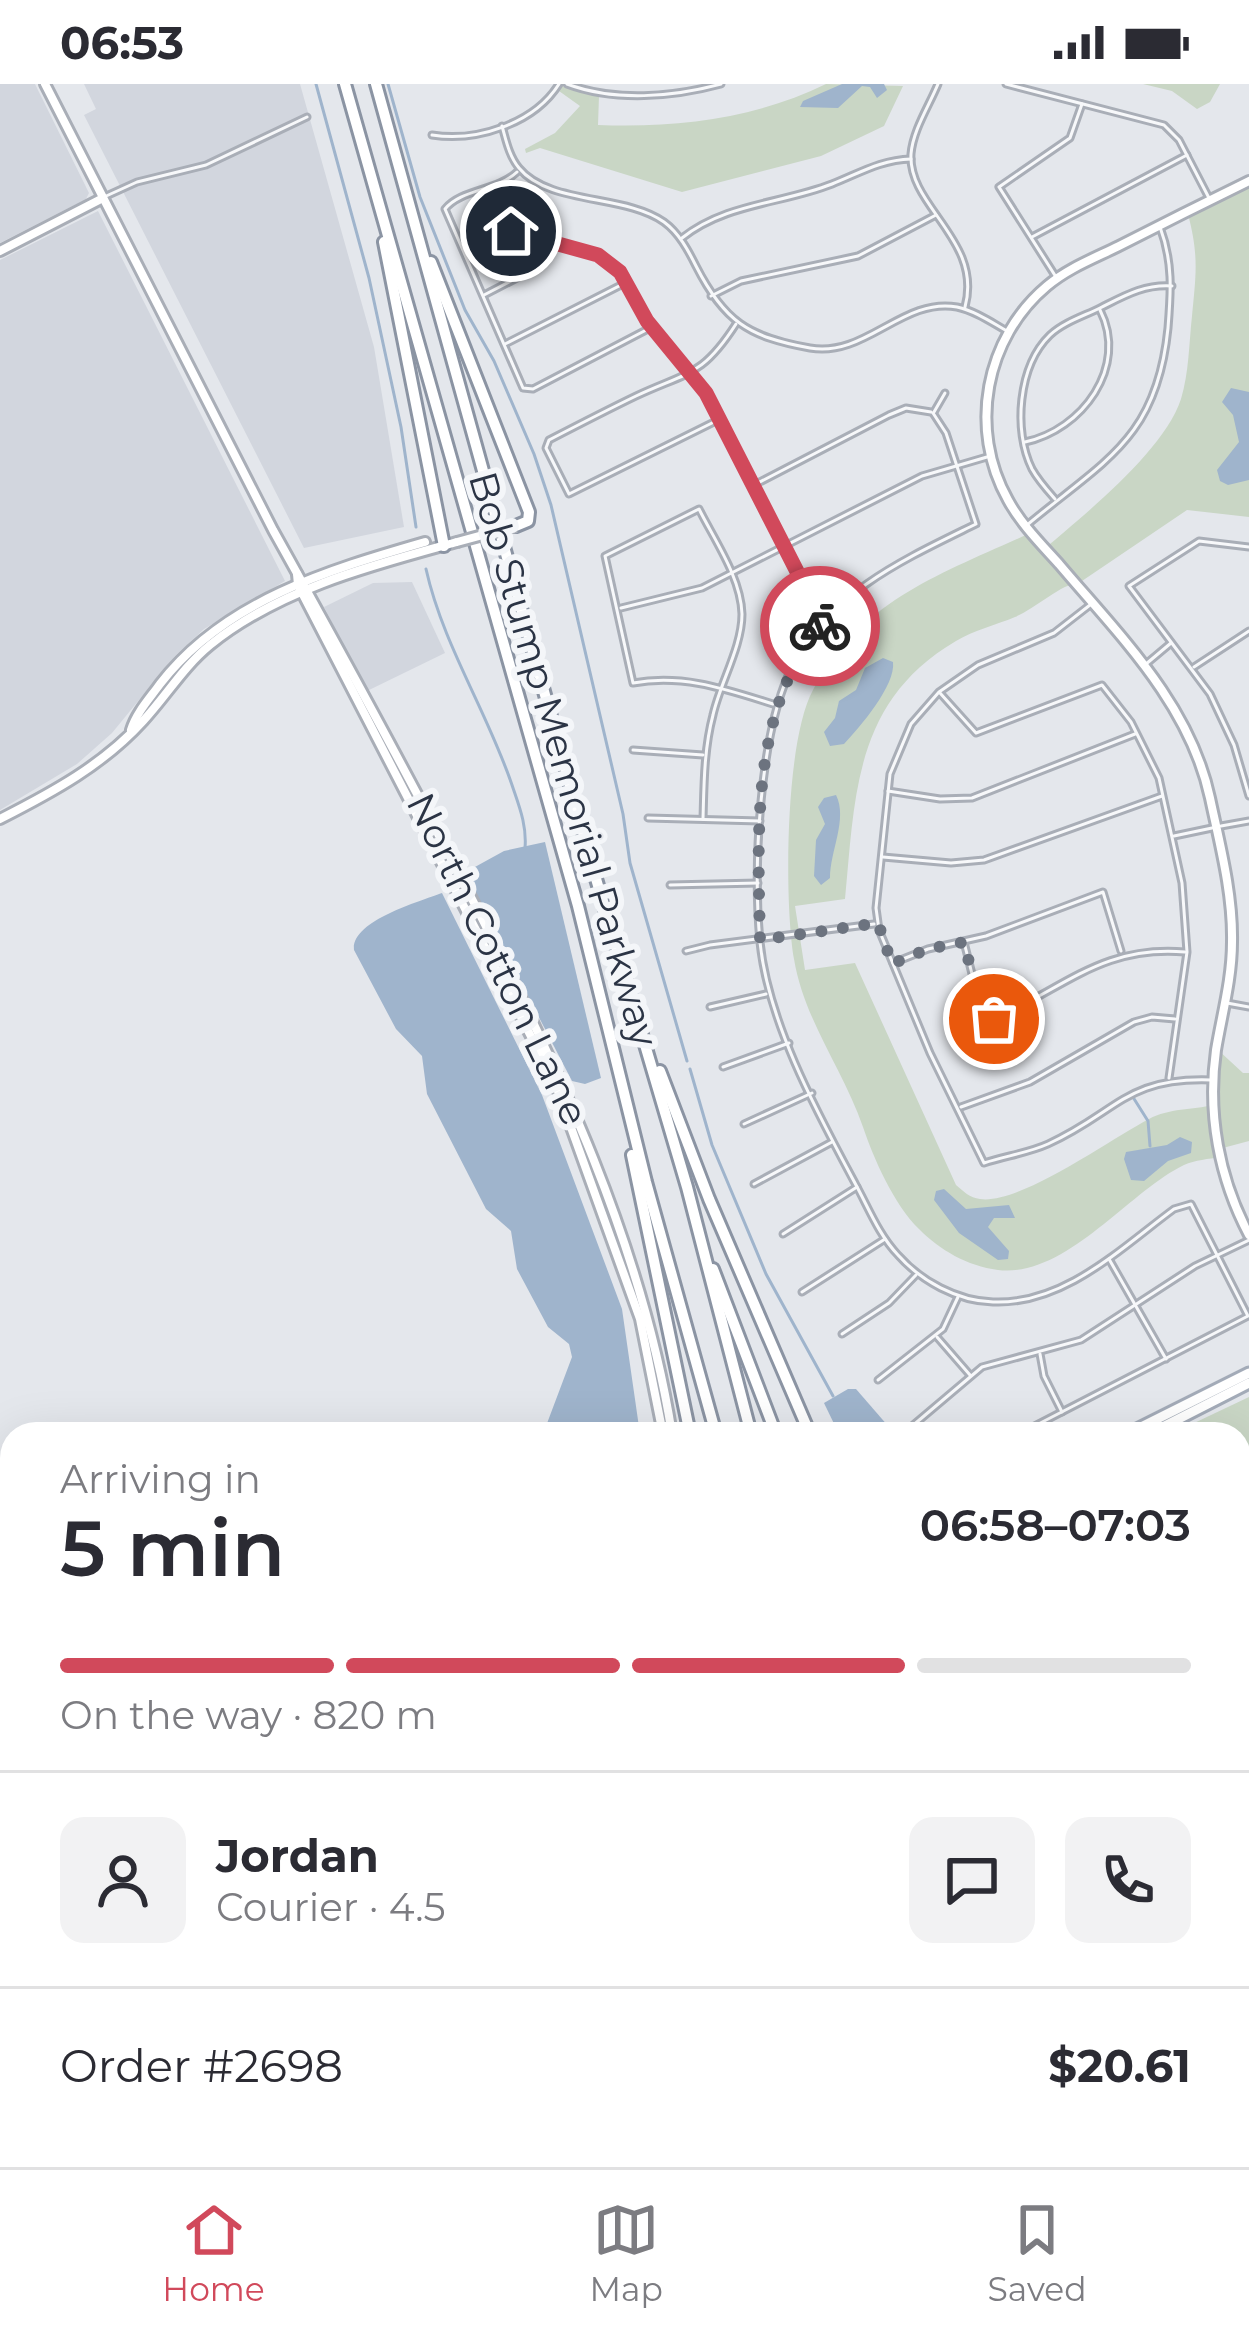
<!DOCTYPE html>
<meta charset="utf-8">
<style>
:root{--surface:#fff;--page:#f2f2f3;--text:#2b2b33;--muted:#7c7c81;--line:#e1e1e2;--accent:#d1495b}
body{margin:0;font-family:Montserrat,sans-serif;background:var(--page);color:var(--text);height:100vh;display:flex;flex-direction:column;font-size:45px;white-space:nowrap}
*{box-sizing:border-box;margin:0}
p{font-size:39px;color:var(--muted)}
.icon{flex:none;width:66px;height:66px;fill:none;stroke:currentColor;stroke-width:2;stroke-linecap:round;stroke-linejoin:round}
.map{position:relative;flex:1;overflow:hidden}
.panel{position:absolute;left:0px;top:1338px;width:1251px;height:747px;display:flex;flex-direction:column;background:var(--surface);border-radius:36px 36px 0 0;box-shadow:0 12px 48px #0002}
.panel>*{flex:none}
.pin{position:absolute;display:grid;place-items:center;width:102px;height:102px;color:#fff;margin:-51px;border:6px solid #fff;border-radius:50%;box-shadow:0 3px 12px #0007}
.courier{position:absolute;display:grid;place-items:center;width:120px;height:120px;margin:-60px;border:9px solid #d1495b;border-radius:50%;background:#fff;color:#222;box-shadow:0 3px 15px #0007}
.headline em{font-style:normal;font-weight:600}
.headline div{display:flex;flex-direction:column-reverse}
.headline{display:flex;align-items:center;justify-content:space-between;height:204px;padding:0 60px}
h1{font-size:78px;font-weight:600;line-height:90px}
.bar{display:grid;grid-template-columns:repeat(4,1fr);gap:18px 12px;align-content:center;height:144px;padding:0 60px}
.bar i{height:15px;border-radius:9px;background:var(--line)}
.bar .current{background:var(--accent)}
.bar p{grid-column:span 4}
.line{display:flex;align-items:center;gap:30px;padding:0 60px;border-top:3px solid var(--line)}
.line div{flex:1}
.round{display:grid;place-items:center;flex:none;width:126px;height:126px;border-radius:24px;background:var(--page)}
.status{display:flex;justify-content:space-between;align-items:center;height:84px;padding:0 60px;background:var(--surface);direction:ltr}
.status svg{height:33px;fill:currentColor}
.menu{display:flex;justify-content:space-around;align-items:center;height:168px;border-top:3px solid var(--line);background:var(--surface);font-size:33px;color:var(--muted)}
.menu a{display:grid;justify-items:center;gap:6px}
.menu .current{color:var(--accent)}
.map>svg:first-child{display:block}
.built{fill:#d2d6de}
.green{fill:#c9d6c5}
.water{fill:#9fb4cc}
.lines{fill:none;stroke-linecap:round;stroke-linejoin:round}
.stream{stroke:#9fb4cc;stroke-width:3}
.canal{stroke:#9fb4cc;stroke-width:6}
.street-casing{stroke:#a9aeb7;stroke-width:9}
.secondary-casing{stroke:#a9aeb7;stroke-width:14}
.primary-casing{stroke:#a3abb8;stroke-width:15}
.highway-casing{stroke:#8b94a3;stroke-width:16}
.street{stroke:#f7f8fa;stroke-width:3}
.secondary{stroke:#fff;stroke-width:8}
.primary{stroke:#fff;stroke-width:9}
.highway{stroke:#fff;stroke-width:10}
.secondary-bridge-casing{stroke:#a9aeb7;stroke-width:14;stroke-linecap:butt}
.secondary-bridge{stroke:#fff;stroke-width:8}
.done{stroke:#6c737f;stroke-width:12;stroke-dasharray:0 21.6}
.route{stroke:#d1495b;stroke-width:15}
.labels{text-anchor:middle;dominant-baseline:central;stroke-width:12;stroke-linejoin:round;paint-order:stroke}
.street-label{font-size:39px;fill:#2b3445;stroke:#f4f6f9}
</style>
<div class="status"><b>06:53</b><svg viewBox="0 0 49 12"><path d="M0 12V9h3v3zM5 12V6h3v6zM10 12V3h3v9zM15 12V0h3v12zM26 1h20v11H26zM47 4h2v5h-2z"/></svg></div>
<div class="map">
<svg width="1249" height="2083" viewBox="0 0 1249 2083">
<rect width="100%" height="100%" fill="#e4e7ec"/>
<g class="built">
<path d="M0 0H35L89 109 86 115 0 159Z"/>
<path d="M84 0H300L374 263 404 443 304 464 84 31 96 25Z"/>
<path d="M98 127 285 497 204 545 175 572 112 649 77 680 0 726V176Z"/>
<path d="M412 498 445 569 367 607 324 523 373 499Z"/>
</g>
<g class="green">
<path d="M826 0 903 2 884 42 821 72 682 108 540 64 526 69 525 65 555 49 580 22 559 7 562 2 599 12 598 41C677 44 754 35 826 0Z"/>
<path d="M1143 0H1220L1210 18 1197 25 1172 7Z"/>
<path d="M1249 101V433L1187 426 1079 499C1062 499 1035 525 1015 533 996 541 974 546 956 557 854 617 855 711 845 815L795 822 805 886 855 879 956 1101C963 1107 970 1114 980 1115 1020 1121 1112 1054 1149 1035 1169 1024 1193 1026 1213 1021L1217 965 1243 989H1249V1057L1219 1065 1220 1073C1209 1075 1195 1076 1184 1081 1128 1108 1066 1194 998 1186 967 1182 940 1166 919 1145 894 1121 873 1073 863 1043 843 985 804 936 794 875 784 816 785 657 813 606 861 516 941 490 1028 450L1043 466C1084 431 1164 367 1181 315 1189 289 1189 259 1192 232 1196 190 1199 172 1188 130Z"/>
<path d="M1249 1313V1387L1239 1391V1350H1171Z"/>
<path d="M1239 1837 1249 1846V1920L1244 1910 1239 1912Z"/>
<path d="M1249 1995V2079L1241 2083H1151L1171 2073H1239V2009Z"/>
<path d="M617 2073H688L692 2083H631Z"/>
<path d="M729 2073H840L818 2083H736Z"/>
</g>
<g class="water">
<path d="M842 0H884L887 6 877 14 870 3 862 2 838 24 800 23 803 17Z"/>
<path d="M1231 304 1249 308V396L1228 401 1220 397 1217 386 1239 358 1233 331 1222 318Z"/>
<path d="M883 574 893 578C896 601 860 643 844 660L830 662 824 648 835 634 839 617 856 606 865 584Z"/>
<path d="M836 711C848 735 830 767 830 794L821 801 814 792 816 756 825 740 818 723 824 714Z"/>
<path d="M545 758 601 994 585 1000 572 997 464 789 504 767Z"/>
<path d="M442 809 542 1011 622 1225 640 1350H543L572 1273 569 1260 548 1243 517 1185 511 1147 486 1125 427 1010 422 972 396 945 354 866C351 837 418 818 442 809Z"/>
<path d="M1180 1053 1192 1058 1191 1069 1168 1077 1144 1097 1131 1096 1124 1075 1126 1068 1167 1061Z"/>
<path d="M944 1105 966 1125 1009 1121 1015 1134H994L988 1143 1009 1167 1008 1175 998 1176 959 1149 934 1116 936 1107Z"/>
<path d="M848 1305H856L895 1350H839L824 1319Z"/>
</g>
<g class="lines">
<g class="stream">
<path d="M316 0 369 194 401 343 416 443"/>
<path d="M388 0 420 113 465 226 494 277 534 370 551 421 623 730 630 779 687 977"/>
<path d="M426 485C443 561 487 627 512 701 519 722 527 741 525 764"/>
<path d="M690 985 712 1061 766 1190 833 1312"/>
<path d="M1131 1010 1148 1037 1150 1062"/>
<path d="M1239 1394 1249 1391"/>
<path d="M929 2073 935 2083"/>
<path d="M58 2083 82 2073"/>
</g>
<g class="canal">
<path d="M1239 1671 1249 1659"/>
<path d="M895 2083 903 2073"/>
</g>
<g class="street-casing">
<g id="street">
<path d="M567 0C615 18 673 13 721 0"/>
<path d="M938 0C929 22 913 46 911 70 908 123 983 156 965 223"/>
<path d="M1006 0 1164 41 1179 56 1209 114"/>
<path d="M502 42C506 56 509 72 519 84 549 121 625 110 664 138 679 149 688 166 696 182 724 237 748 253 810 264 865 274 903 213 957 223 975 227 991 238 1007 247"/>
<path d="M432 51C476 58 534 40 559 0"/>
<path d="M517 88C497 107 461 105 445 125L523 304 533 305 650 244"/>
<path d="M493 105 512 148 598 171 620 187 647 237 706 309 807 507 829 529"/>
<path d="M104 113 137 98 206 81 307 33"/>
<path d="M1032 153 1187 71"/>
<path d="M682 154C726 119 781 120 832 100 860 89 880 76 911 75"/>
<path d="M1056 193 999 103 1070 54 1082 20"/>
<path d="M484 211 540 182 547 160"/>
<path d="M711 212 741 197 858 172 936 131"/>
<path d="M505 260 625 199"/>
<path d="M934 328 945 309"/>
<path d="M933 329 946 349 976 440C905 475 832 507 793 581 759 647 753 783 760 858 768 939 818 1030 856 1101 869 1125 879 1151 898 1171 921 1197 957 1217 993 1218 1064 1221 1121 1164 1174 1125L1191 1120 1248 1232 1019 1350"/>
<path d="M718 336 569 410 546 364 549 356C578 341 607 326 636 312 687 288 702 293 736 240"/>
<path d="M1025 358C1082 346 1129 283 1100 226"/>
<path d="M752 402 889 331 906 324 931 328"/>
<path d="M1055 415C1047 406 1038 396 1032 385 1013 347 1018 282 1050 251 1064 238 1084 232 1100 224 1124 212 1144 200 1172 202"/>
<path d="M1027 441C1105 376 1157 355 1168 244 1171 207 1173 178 1160 143"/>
<path d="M1249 463 1199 457 1129 502 1210 610 1234 661 1249 712"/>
<path d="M1090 521 1054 549 978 581 939 608 911 640 890 690 876 824 879 846 930 969 984 1079C1005 1072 1028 1069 1048 1060 1117 1029 1125 993 1211 996"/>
<path d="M621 524 702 504 922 392 987 373"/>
<path d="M1146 580 1171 559"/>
<path d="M1194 583 1249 547"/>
<path d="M940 609 976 649 1102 601 1131 638 1159 694 1182 799 1187 868 1169 994"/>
<path d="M633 666 703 671"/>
<path d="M888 707 940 715 972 714 1135 650"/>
<path d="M648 734 760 737"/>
<path d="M703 735C704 700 704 665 713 631 720 599 742 563 742 530 741 494 715 457 699 425L605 472 633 599C683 590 725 605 773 620"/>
<path d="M1221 742 1249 737"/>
<path d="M1174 752 1212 744"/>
<path d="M883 773 951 779 984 776 1162 712"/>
<path d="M670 801 758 799"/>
<path d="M964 858 972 890 994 935C1066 903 1103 861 1185 868"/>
<path d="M686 867 710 861 874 840"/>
<path d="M893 879 928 865 986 852 1103 808 1121 867"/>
<path d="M1227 919 1249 923"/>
<path d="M710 923 766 910"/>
<path d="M723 983 789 959"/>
<path d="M961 1023 1030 998 1134 938 1152 933 1175 935"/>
<path d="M744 1040 812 1009"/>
<path d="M754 1100 832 1058"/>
<path d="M783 1150 857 1103"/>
<path d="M1109 1175 1166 1275"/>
<path d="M802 1208 885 1155"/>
<path d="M842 1250 889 1219 916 1191"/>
<path d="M937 1253 970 1291"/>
<path d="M1040 1270 1044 1292 1062 1328"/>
<path d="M878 1296 943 1245 958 1213"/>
<path d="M917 1350 911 1343 982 1283 1081 1256 1195 1182 1249 1156"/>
<path d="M1239 1734 1249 1722"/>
<path d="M1239 1793 1249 1801"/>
</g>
</g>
<g class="secondary-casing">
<g id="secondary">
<path d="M45 0 273 446C341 568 408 691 472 815 559 985 642 1160 672 1350"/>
<path d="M1249 97C1206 118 1162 140 1119 162 1095 174 1068 184 1047 202 985 254 968 345 1008 416 1021 440 1041 460 1059 480 1119 551 1190 620 1210 714 1220 761 1233 810 1232 858 1232 895 1222 930 1216 966 1207 1030 1219 1094 1249 1151"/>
<path d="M0 167 103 114"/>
<path d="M297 490 298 501 555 999 640 1235 663 1350"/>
<path d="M131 646C136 629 150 614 160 600 224 517 328 486 425 458"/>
<path d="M0 735C53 708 103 681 143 637 167 611 183 583 210 561 279 505 373 481 457 458"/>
<path d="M0 1929 12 1922"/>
<path d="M1239 1995 1249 1980"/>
<path d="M1136 2083 1155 2073"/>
</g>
</g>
<g class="primary-casing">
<g id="primary">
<path d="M1127 1350 1249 1289"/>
<path d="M1149 1350 1249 1299"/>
<path d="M1239 1412 1249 1409"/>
<path d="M1239 1605 1249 1598"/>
<path d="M947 2073 953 2083"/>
<path d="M1104 2073 1109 2083"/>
<path d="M98 2083 119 2073"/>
<path d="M309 2083 333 2073"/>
</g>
</g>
<g class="highway-casing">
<g id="highway">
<path d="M345 0 578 822 646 1098 716 1350"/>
<path d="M376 0 594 788 687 1103 751 1350"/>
<path d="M384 158 444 462"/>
<path d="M431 178 529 428 528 437 516 442"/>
<path d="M660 987 709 1115 810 1350"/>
<path d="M632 1071 690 1350"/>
<path d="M713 1185 776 1350"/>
<path d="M1239 1442 1249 1439"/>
<path d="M1239 1468 1249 1464"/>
<path d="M1239 1491 1249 1486"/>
<path d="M1239 1522 1249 1516"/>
<path d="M1239 1535 1249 1529"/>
<path d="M1239 1573 1249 1566"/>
<path d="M975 2073 982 2083"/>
<path d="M1011 2073 1017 2083"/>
<path d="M1032 2073 1039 2083"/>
<path d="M1052 2073 1059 2083"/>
<path d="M1085 2073 1090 2083"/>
<path d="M179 2083 199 2073"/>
<path d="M216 2083 236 2073"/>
<path d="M245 2083 268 2073"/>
</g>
</g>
<use href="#street" class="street"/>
<use href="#secondary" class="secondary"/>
<use href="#primary" class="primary"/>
<use href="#highway" class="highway"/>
<g class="secondary-bridge-casing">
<path id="secondary-bridge" d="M457 458 516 442"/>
</g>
<use href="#secondary-bridge" class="secondary-bridge"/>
</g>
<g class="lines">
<path class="done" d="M820 542C750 630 758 750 760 856L878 839 892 880 928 865 964 858 972 890 994 935"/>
<path class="route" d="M511 147 598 171 620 188 647 237 706 309 807 507 830 530 820 542"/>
</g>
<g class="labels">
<g class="street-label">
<text transform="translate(564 675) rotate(74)">Bob Stump Memorial Parkway</text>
<text transform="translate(498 875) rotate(64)">North Cotton Lane</text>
</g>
</g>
</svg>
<div class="pin" style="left:994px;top:935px;background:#ea580c"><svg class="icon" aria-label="bag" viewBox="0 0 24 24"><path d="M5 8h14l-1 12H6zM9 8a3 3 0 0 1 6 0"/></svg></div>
<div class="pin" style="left:511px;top:147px;background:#1f2937"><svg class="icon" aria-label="home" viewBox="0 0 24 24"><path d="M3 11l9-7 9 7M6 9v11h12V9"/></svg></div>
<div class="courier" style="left:820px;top:542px"><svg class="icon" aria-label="bike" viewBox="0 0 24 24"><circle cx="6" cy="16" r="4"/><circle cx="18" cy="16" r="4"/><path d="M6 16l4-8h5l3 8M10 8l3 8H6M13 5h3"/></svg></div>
<section class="panel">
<div class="headline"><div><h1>5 min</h1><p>Arriving in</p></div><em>06:58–07:03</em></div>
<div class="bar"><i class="current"></i><i class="current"></i><i class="current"></i><i></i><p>On the way · 820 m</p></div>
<div class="line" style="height:216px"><a class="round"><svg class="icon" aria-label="person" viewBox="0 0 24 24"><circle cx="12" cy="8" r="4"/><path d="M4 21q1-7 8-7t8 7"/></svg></a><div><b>Jordan</b><p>Courier · 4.5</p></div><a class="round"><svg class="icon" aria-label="chat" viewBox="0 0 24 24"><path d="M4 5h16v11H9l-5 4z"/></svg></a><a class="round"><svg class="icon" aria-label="phone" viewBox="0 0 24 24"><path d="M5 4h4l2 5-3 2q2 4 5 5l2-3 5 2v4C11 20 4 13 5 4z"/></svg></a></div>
<div class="line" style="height:156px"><div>Order #2698</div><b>$20.61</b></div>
</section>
</div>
<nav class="menu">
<a class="current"><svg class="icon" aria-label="home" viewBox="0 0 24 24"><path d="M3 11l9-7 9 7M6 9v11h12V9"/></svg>Home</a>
<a><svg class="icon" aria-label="map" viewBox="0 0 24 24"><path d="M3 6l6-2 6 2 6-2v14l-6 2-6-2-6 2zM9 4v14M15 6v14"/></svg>Map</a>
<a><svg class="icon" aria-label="saved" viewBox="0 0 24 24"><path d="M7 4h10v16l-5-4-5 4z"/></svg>Saved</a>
</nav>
